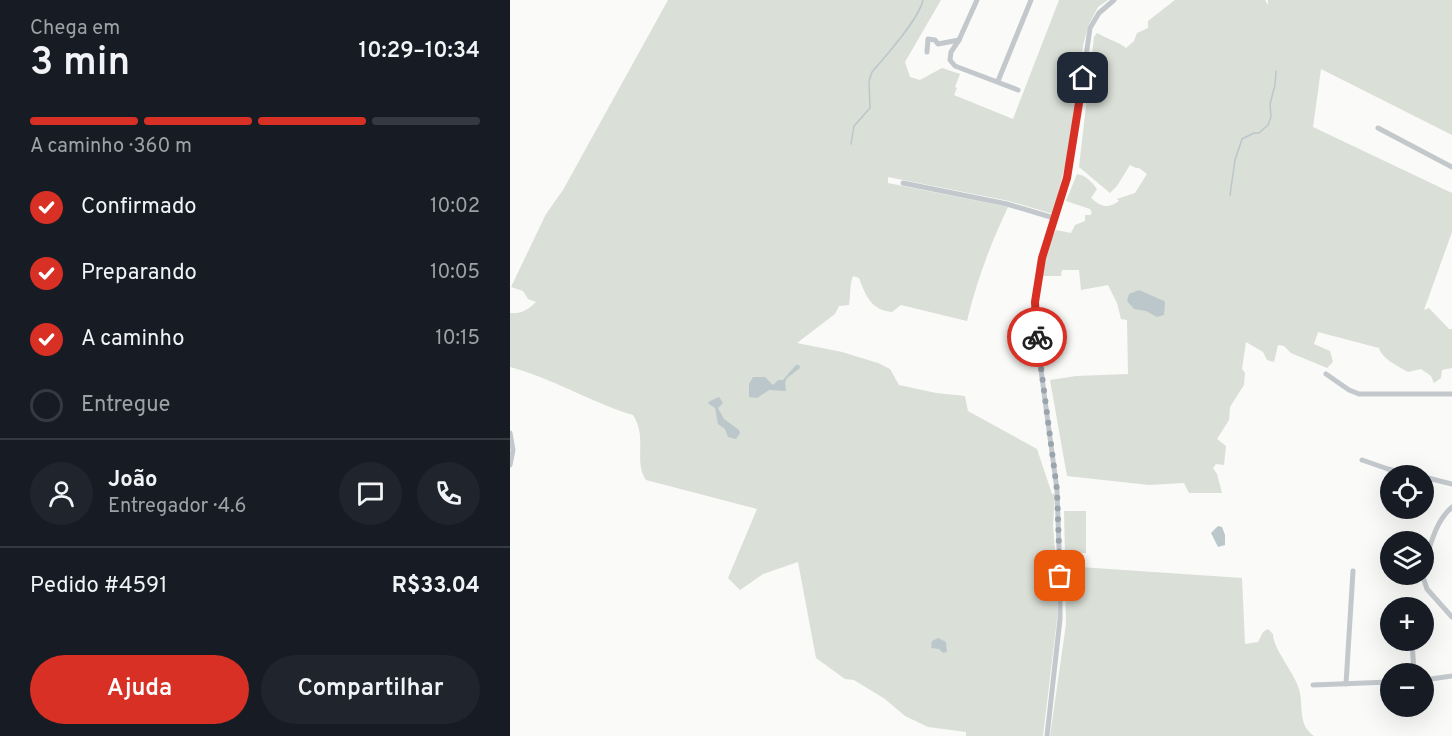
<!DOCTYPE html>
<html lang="pt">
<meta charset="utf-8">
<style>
:root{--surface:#171b24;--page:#20242c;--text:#f1f3f6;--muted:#9ea1a6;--line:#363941;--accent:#d93025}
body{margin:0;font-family:Overpass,sans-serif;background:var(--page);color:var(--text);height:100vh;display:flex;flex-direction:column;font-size:22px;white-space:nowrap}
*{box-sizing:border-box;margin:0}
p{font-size:20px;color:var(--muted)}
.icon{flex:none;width:33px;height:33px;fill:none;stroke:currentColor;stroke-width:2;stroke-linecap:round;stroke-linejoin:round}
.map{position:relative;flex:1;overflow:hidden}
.drawer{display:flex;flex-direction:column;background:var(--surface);width:510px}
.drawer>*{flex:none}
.fabs{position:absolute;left:870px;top:465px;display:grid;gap:12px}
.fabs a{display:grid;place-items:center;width:54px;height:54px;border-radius:50%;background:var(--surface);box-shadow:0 6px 24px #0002;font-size:30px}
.pin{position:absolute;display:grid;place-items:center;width:51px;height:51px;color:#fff;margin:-26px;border-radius:12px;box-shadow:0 3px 9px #0006}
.courier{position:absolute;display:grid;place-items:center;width:60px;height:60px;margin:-30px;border:4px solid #d93025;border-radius:50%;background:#fff;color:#222;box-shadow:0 2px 8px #0007}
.headline em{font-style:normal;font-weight:600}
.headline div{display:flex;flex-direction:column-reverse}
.headline{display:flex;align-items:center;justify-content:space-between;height:102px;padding:0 30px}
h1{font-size:39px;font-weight:600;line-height:45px}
.bar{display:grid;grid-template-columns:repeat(4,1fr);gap:9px 6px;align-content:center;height:72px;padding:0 30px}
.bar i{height:8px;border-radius:4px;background:var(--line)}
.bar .current{background:var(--accent)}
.bar p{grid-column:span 4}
.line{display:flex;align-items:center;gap:15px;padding:0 30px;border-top:2px solid var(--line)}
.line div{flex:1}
.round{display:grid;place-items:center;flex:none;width:63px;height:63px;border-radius:32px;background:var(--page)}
ol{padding:0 30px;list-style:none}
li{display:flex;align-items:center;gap:18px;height:66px}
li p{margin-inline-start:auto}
li .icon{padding:6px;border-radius:50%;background:var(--accent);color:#fff;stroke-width:4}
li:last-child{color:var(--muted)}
li i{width:33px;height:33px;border:3px solid var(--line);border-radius:50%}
.button{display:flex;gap:12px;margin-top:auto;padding:12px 30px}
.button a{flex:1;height:69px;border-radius:36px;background:var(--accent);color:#fff;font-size:24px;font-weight:600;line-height:69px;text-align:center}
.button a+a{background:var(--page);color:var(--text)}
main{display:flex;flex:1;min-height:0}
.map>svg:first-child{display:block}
.green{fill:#dadfd7}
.water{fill:#bbc7cb}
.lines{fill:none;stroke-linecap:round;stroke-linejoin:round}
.stream{stroke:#bbc7cb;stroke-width:1.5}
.street{stroke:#c3c8cc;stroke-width:5}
.done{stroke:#99a4ac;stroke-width:6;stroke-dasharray:0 10.8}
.route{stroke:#d93025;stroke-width:8}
</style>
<main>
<section class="drawer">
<div class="headline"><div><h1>3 min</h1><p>Chega em</p></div><em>10:29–10:34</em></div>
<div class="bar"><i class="current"></i><i class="current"></i><i class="current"></i><i></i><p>A caminho · 360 m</p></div>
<ol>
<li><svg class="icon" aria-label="check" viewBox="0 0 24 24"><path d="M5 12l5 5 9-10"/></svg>Confirmado<p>10:02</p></li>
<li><svg class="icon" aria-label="check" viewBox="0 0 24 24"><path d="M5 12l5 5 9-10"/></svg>Preparando<p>10:05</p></li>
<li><svg class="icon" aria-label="check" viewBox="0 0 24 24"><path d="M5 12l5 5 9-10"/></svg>A caminho<p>10:15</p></li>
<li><i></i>Entregue</li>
</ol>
<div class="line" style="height:108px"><a class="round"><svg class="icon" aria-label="person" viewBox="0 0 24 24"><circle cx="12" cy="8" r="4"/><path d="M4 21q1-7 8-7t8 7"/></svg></a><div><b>João</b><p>Entregador · 4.6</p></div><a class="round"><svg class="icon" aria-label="chat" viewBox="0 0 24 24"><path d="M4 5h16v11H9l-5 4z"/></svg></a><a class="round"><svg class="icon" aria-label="phone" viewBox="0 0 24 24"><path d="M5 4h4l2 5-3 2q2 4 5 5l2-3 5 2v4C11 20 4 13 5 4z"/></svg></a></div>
<div class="line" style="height:78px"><div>Pedido #4591</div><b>R$33.04</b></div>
<div class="button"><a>Ajuda</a><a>Compartilhar</a></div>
</section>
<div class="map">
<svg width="942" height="736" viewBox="0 0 942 736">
<rect width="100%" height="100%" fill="#fafaf8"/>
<g class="green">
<path d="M158 0H431L395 62 400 77 410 80 432 68 450 74 445 87 447 88 444 95 503 119 549 0H598L588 7 578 26 573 46 560 146 543 214 499 201 378 177V183L498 207C480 245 467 280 457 321L391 305 382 312C361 310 356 296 349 278L343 276C339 286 341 295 339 305L329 306 325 314 287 343 332 352 368 363 380 369 389 385 426 393 455 396 458 411 527 449 542 494H545L543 526 547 574V619L533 736H456V732L418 727 395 716 375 699 344 680 335 679 306 658 288 562 253 574 230 590 218 578 247 509 136 480C123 461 138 438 123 415 80 402 42 378 0 367V313C11 314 18 310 26 302L18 299 13 291 1 287 36 214 53 190Z"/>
<path d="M665 0H755L758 5V0H942V135L811 69 803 127 942 193V232L914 310 919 308 939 329H942V368L932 370 931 378 924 383 921 376 911 369 898 372C888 366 872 359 869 348L808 332 804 344 820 351 823 362 817 368 781 353 774 346 768 345 764 362 757 360 753 352 736 342 732 369 735 373 734 385 720 407 719 420 707 439 716 446 714 465 706 464 703 468 707 474 712 493H679L674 483 639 485 557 476 540 380 566 376 618 374 617 320 611 319 607 303 598 285 571 290 569 270H552L551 276H533C533 260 538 244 546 230L561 233 565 225 575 221V215H580L582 213 580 209 556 201 567 174C575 175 582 182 587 189L581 198C591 207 598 209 609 201L607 199 625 193 637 174 629 168H626L620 165 607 186 600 193 569 167 584 37 587 33C597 39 607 41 616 48L624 41 627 33 638 28V21Z"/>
<path d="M554 511H576V553H555Z"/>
<path d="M555 566 732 578 735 644 748 642 753 632 758 629 763 634C763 649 784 672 789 689 794 707 787 724 804 736H540L556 624Z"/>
</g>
<g class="water">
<path d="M629 290 654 301 655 303 654 315 647 317 636 311 624 309 617 301 619 294Z"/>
<path d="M286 365H289L290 368 277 378 275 382 276 391 259 390 247 398 239 397V384L243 377H255L263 385 268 380H273Z"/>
<path d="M209 397 213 403 208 408 214 419 229 430 230 433 226 439 218 437 215 429 208 424 205 408 199 404 198 402Z"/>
<path d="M708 526 712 527 715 535V545L708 547 701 533Z"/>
<path d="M428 638 436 642 437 652 433 653 429 649 421 648 422 641Z"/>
</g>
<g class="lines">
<g class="stream">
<path d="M341 144 344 126 360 108 359 81 362 72C376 56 409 19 413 0"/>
<path d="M720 195 725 160 732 139 744 133H749L758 125 761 117 760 104 765 85 766 71"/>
</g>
<g class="street">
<path d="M467 0 449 40 441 52 440 60 445 66 508 90"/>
<path d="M417 52 418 39 425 40 428 44 449 40"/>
<path d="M488 81 521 0"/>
<path d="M868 128 942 167"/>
<path d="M393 183 497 204 544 218"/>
<path d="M816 374 839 390 849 394H942"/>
<path d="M0 433 3 450 0 465"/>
<path d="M852 460 878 469 906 476"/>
<path d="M914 477 942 484"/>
<path d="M914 565C921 544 925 522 942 507"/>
<path d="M912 574 917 589 942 617"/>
<path d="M902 640 904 674"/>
<path d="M914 680 942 676"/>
<path d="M836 684 843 571"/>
<path d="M803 685 880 682"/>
<path d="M537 736 550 619V576L547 490 527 340 525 302 532 258 557 178 563 148 580 28 589 13 604 0"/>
</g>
</g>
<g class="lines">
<path class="done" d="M527 337 547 490 550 576"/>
<path class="route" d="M527 337 525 302 532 258 557 178 573 78"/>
</g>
</svg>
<div class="fabs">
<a><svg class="icon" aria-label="locate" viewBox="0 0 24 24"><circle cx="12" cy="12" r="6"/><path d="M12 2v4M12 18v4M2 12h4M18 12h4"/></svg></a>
<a><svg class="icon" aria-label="layers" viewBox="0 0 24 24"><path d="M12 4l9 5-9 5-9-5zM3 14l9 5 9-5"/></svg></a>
<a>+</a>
<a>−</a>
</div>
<div class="pin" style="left:550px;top:576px;background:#ea580c"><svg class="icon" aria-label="bag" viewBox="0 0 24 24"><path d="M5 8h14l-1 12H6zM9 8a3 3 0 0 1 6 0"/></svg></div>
<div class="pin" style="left:573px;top:78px;background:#1f2937"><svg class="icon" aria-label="home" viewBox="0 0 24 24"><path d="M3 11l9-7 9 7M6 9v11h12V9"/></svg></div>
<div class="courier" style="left:527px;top:337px"><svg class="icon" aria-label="bike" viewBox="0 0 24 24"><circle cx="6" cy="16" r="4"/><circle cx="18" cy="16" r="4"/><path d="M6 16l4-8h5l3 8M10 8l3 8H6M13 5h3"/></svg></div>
</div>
</main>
